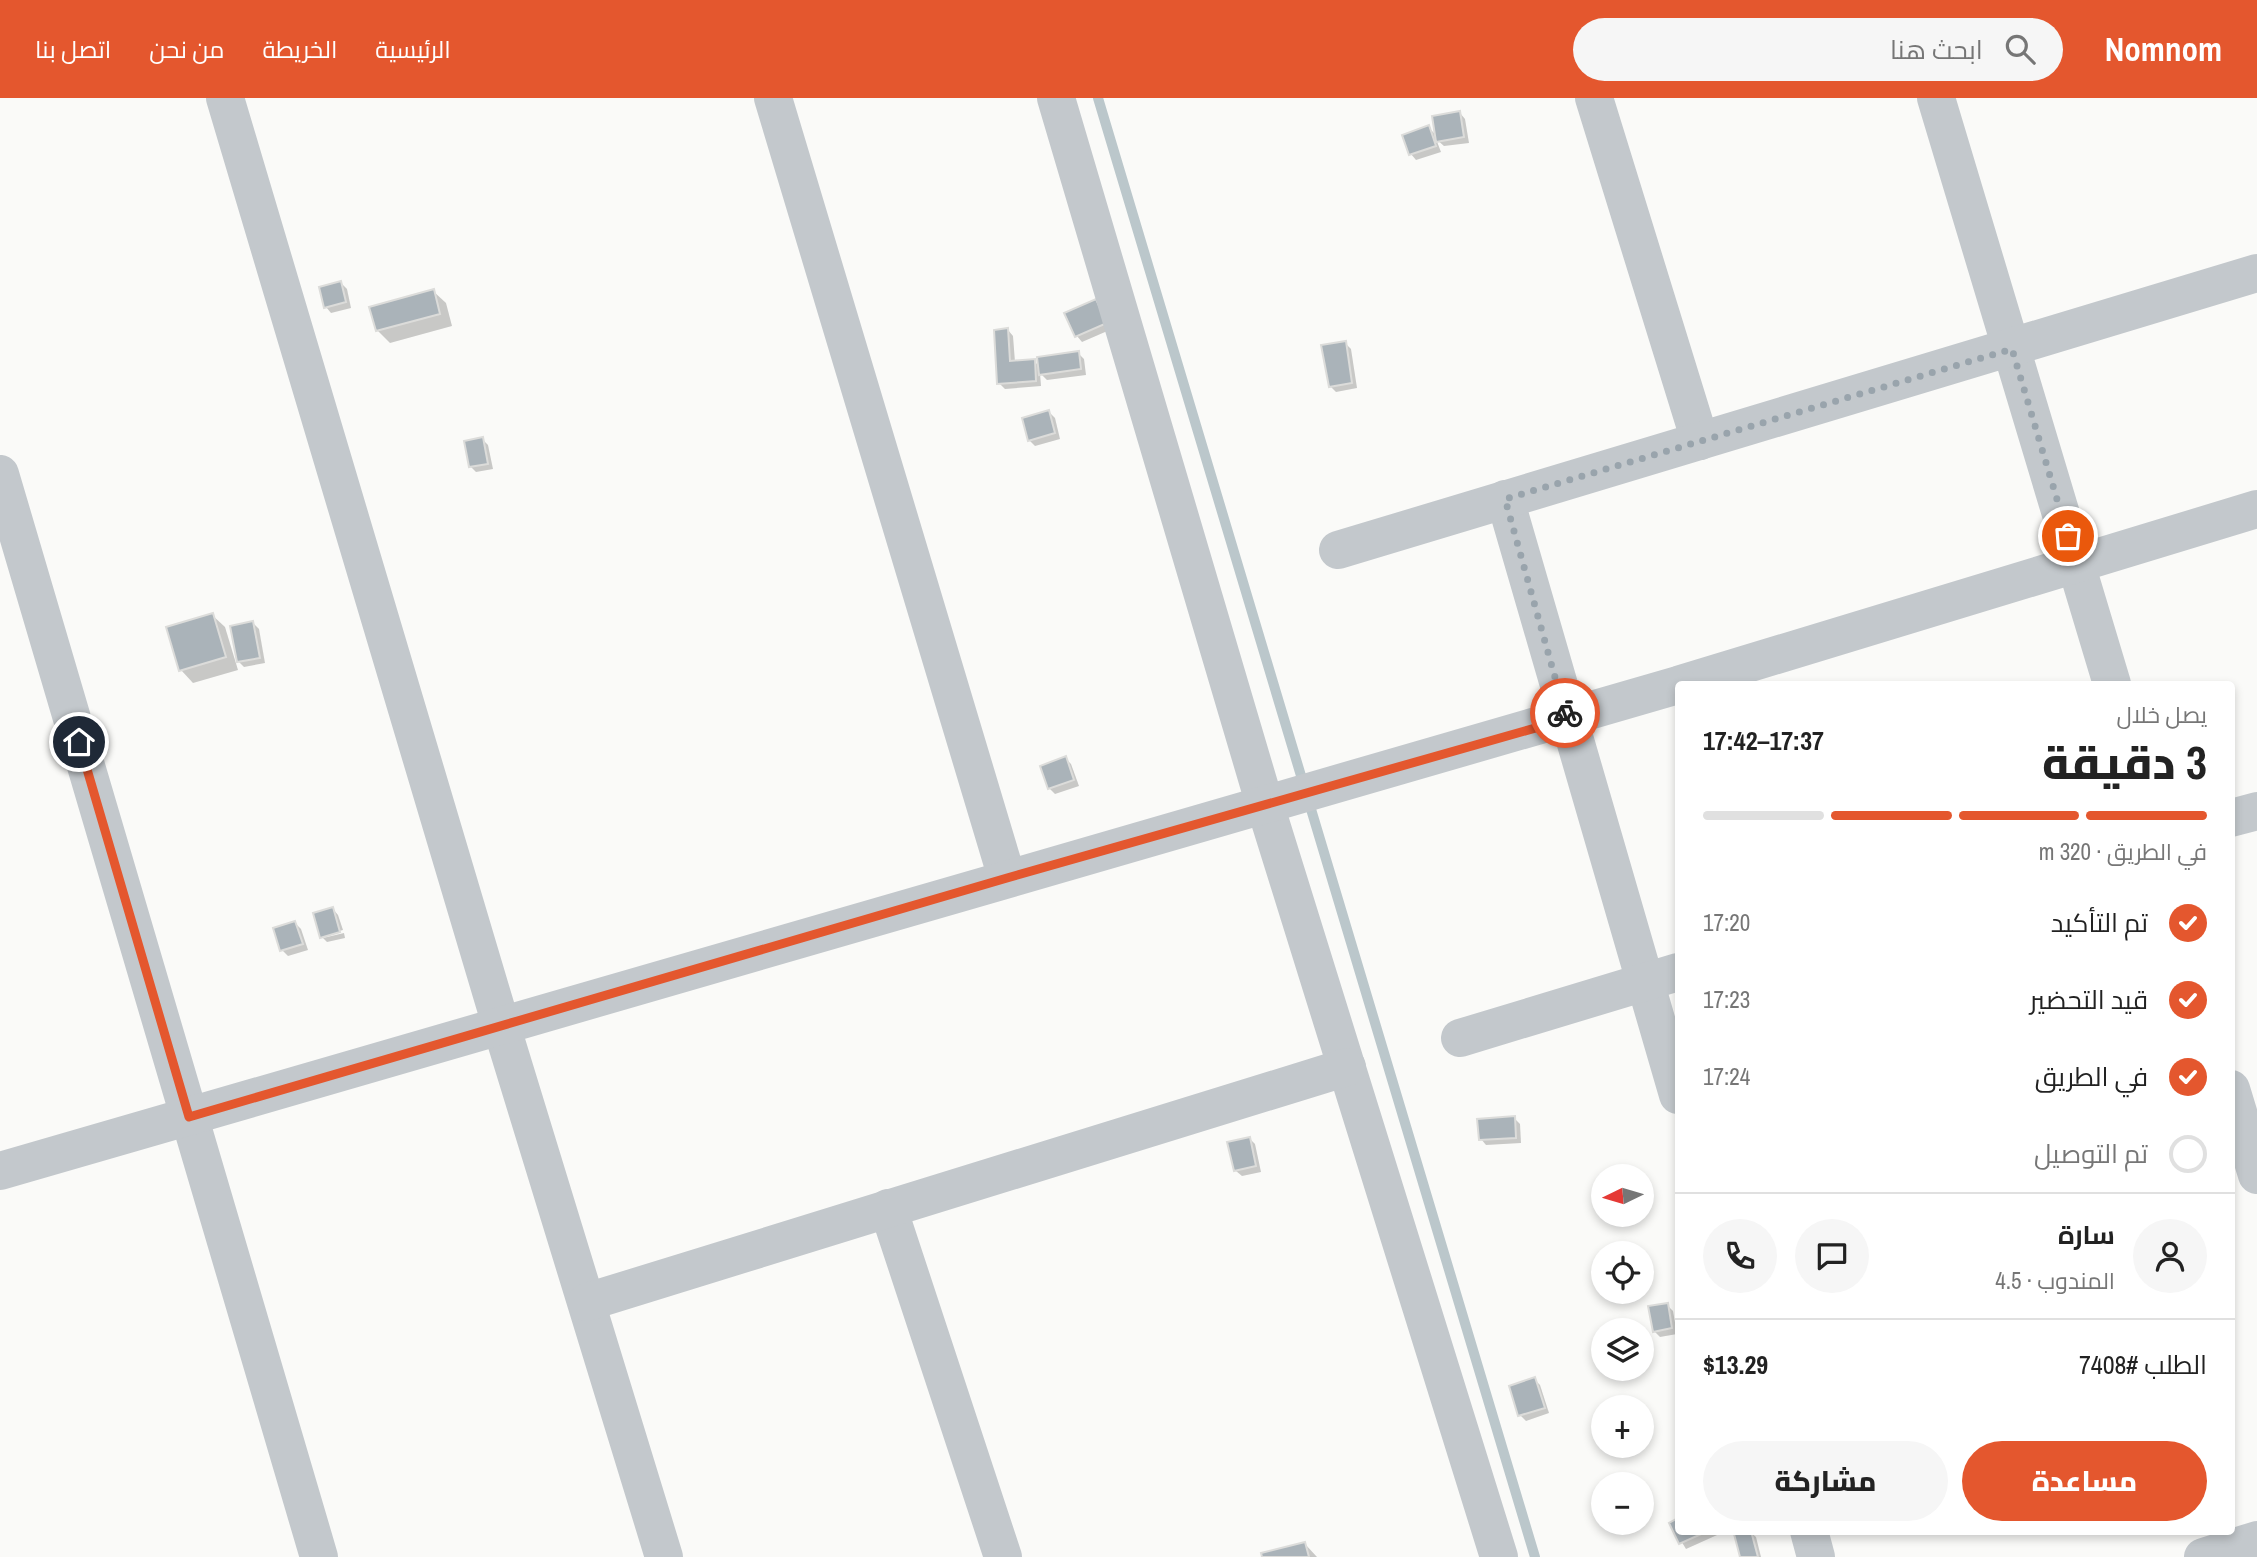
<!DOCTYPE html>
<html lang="ar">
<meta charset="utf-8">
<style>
:root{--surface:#fff;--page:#f6f6f6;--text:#222;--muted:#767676;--line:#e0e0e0;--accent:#e4572e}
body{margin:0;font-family:"Archivo Narrow",Cairo,sans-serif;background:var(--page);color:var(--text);direction:rtl;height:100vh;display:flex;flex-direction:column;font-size:26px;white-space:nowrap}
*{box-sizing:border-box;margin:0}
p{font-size:23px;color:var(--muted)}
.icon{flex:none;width:38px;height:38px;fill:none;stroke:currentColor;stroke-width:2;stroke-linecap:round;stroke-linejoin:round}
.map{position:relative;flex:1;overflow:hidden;direction:ltr}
.panel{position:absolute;left:1675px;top:583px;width:560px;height:854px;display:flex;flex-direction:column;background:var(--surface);border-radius:7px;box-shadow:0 4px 10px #0003;direction:rtl}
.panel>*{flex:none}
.needle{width:46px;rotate:265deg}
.controls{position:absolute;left:1591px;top:1066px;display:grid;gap:14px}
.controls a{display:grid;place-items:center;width:63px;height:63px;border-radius:50%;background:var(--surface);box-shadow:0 4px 10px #0003;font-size:35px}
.pin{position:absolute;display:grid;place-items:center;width:60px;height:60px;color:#fff;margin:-30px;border:4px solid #fff;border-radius:50%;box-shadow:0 2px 7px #0007}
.courier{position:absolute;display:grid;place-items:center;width:70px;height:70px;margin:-35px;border:5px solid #e4572e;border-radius:50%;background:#fff;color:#222;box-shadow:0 2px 9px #0007}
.headline em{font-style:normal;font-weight:800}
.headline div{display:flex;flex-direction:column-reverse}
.headline{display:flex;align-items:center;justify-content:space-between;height:119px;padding:0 28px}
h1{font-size:46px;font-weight:800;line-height:52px}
.bar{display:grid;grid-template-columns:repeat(4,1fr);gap:10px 7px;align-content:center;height:84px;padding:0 28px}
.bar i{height:9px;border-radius:5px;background:var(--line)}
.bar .active{background:var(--accent)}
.bar p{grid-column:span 4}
.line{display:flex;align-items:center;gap:18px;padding:0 28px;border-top:2px solid var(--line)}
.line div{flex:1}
.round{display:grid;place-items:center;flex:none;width:74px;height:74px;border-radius:37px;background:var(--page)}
ol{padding:0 28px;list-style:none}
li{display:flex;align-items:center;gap:21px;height:77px}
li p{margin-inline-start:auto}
li .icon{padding:7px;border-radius:50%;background:var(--accent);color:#fff;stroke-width:4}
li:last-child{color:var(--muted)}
li i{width:38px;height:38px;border:4px solid var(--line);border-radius:50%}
.button{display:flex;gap:14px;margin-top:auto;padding:14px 28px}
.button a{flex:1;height:80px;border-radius:42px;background:var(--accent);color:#fff;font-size:28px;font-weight:800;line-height:80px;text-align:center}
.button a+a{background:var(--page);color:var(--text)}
header{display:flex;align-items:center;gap:42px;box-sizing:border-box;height:98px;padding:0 35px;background:var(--accent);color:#fff}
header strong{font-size:33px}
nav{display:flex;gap:38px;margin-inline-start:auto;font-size:24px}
.search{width:490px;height:63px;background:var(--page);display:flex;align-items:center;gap:18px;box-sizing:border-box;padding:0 24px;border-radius:38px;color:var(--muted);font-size:26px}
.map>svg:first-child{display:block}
.shadow{fill:#0003}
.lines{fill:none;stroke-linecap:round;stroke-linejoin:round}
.stream{stroke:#bbc7cb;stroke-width:10}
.building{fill:#aab3b9;stroke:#dcdcda;stroke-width:2}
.minor{stroke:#c3c8cc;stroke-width:38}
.done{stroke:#99a4ac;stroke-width:7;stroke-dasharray:0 12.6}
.route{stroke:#e4572e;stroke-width:9}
</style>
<header>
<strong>Nomnom</strong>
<div class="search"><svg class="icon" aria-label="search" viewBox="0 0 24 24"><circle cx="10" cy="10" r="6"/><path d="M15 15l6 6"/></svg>ابحث هنا</div>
<nav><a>الرئيسية</a><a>الخريطة</a><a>من نحن</a><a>اتصل بنا</a></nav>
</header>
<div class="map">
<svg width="2257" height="1459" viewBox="0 0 2257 1459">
<rect width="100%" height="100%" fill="#fafaf8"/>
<g class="shadow">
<path d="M1460 15 1465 21 1469 45 1444 48 1436 41 1441 54 1416 62 1411 56 1404 38 1428 29 1437 38Z"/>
<path d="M341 185 347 191 351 210 331 215 326 209Z"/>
<path d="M433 193 446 205 452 228 390 245 377 232Z"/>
<path d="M1096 203 1112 231 1082 244 1077 238Z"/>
<path d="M1008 232 1013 238 1015 264 1034 263 1040 269 1078 255 1084 261 1086 277 1047 282 1040 275 1041 288 1005 291 999 285Z"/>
<path d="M1345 245 1351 251 1357 290 1336 294 1330 288Z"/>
<path d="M1049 314 1055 320 1060 341 1035 348 1029 342Z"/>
<path d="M482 341 488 347 493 371 476 374 471 369Z"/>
<path d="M212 517 225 529 238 572 193 585 181 572Z"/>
<path d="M253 525 259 531 265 565 244 569 238 563Z"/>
<path d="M1065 660 1071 666 1079 688 1055 696 1049 690Z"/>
<path d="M333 811 338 817 343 832 323 837V840L322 839Z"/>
<path d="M295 825 301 831 308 852 288 858 282 852 275 831Z"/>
<path d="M344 835 345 840 327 844 323 840Z"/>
<path d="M1514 1020 1520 1026 1521 1045 1486 1047 1481 1041Z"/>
<path d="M1249 1040 1255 1046 1261 1074 1242 1078 1236 1073Z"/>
<path d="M1667 1207 1673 1213 1677 1236 1660 1239 1654 1233Z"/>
<path d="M1534 1281 1540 1287 1549 1315 1526 1323 1520 1317Z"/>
<path d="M1678 1422V1433H1726L1686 1451 1671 1426Z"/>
<path d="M1750 1434 1756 1439 1761 1459H1741Z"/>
<path d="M1305 1446 1317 1459H1264Z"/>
</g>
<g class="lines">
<path class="stream" d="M1098 0 1535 1459"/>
</g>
<g class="building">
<path d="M1460 13 1464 39 1436 44 1432 18Z"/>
<path d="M1429 27 1436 48 1409 57 1402 37Z"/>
<path d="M341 183 346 204 324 210 319 189Z"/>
<path d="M434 191 440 216 376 233 369 209Z"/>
<path d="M1096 201 1107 225 1075 239 1064 215Z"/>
<path d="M1008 230 1010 263 1035 261 1036 283 997 286 994 232Z"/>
<path d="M1346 243 1352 285 1329 289 1321 247Z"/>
<path d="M1079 253 1081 271 1039 277 1037 259Z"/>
<path d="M1049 312 1055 335 1028 343 1022 320Z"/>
<path d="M483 339 488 366 469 369 464 343Z"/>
<path d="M213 515 226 559 179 573 166 529Z"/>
<path d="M253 523 260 560 237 564 230 528Z"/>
<path d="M1066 658 1074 682 1048 691 1040 668Z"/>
<path d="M333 809 340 834 320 840 313 815Z"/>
<path d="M295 823 303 846 280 853 273 830Z"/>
<path d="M1515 1018 1516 1040 1479 1042 1477 1021Z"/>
<path d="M1250 1039 1256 1068 1234 1073 1227 1044Z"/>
<path d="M1668 1205 1672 1230 1653 1234 1648 1208Z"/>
<path d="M1535 1279 1545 1310 1518 1318 1509 1288Z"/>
<path d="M1678 1420V1433H1708L1679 1446 1669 1425Z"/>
<path d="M1751 1433 1758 1459H1740L1734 1436Z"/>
<path d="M1305 1444 1309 1459H1262L1261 1455Z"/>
</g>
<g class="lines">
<g class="minor">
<path d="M225 0 501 927 664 1459"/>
<path d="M773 0 1007 780"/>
<path d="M1056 0 1265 707 1499 1459"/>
<path d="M1594 0 1700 343"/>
<path d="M1936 0 2112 586"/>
<path d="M0 376 319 1459"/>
<path d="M1505 401 1678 997"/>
<path d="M1338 452 2257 175"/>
<path d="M1681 586 2257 411"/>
<path d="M2231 720 2257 713"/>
<path d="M1460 940 1678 874"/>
<path d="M2231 991 2257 1077"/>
<path d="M0 1073 1678 587"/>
<path d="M888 1110 1003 1459"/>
<path d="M587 1204 1347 969"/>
<path d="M1809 1433 1816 1459"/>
<path d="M2203 1459 2257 1442"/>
</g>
</g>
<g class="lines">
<path class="done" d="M1565 615 1505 401 2012 251 2068 438"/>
<path class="route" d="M79 644 189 1019 1007 780 1567 621 1565 615"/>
</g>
</svg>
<div class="controls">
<a><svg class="needle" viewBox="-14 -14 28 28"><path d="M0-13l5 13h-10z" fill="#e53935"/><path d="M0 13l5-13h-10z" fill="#767676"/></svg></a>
<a><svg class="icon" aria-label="locate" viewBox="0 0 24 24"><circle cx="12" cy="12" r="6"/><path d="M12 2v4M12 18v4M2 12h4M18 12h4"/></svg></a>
<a><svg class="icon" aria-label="layers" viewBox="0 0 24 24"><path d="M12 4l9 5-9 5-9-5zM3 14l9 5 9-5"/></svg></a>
<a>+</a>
<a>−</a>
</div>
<div class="pin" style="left:2068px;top:438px;background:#ea580c"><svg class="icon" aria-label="bag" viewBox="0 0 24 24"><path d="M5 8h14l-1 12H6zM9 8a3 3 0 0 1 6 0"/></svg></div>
<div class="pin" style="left:79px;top:644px;background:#1f2937"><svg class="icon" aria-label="home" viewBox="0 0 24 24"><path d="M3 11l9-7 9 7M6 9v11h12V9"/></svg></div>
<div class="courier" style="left:1565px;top:615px"><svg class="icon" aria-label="bike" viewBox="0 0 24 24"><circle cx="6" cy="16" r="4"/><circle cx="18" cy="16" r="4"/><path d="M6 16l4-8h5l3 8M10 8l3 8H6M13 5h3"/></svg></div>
<section class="panel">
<div class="headline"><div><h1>3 دقيقة</h1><p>يصل خلال</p></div><em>17:37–17:42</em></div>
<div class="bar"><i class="active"></i><i class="active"></i><i class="active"></i><i></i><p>في الطريق · 320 m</p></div>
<ol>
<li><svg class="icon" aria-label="check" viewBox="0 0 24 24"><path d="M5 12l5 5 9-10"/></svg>تم التأكيد<p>17:20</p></li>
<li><svg class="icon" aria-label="check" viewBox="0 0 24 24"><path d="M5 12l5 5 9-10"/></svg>قيد التحضير<p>17:23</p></li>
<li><svg class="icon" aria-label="check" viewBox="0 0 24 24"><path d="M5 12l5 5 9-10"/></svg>في الطريق<p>17:24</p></li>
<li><i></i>تم التوصيل</li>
</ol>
<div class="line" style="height:126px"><a class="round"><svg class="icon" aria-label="person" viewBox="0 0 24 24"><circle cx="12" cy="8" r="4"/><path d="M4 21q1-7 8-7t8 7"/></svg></a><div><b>سارة</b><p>المندوب · 4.5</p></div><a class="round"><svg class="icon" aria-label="chat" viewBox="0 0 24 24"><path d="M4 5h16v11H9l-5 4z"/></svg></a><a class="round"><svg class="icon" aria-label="phone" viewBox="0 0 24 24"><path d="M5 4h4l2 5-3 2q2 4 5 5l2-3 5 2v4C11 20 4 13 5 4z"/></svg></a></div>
<div class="line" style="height:91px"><div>الطلب #7408</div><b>$13.29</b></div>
<div class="button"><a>مساعدة</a><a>مشاركة</a></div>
</section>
</div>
